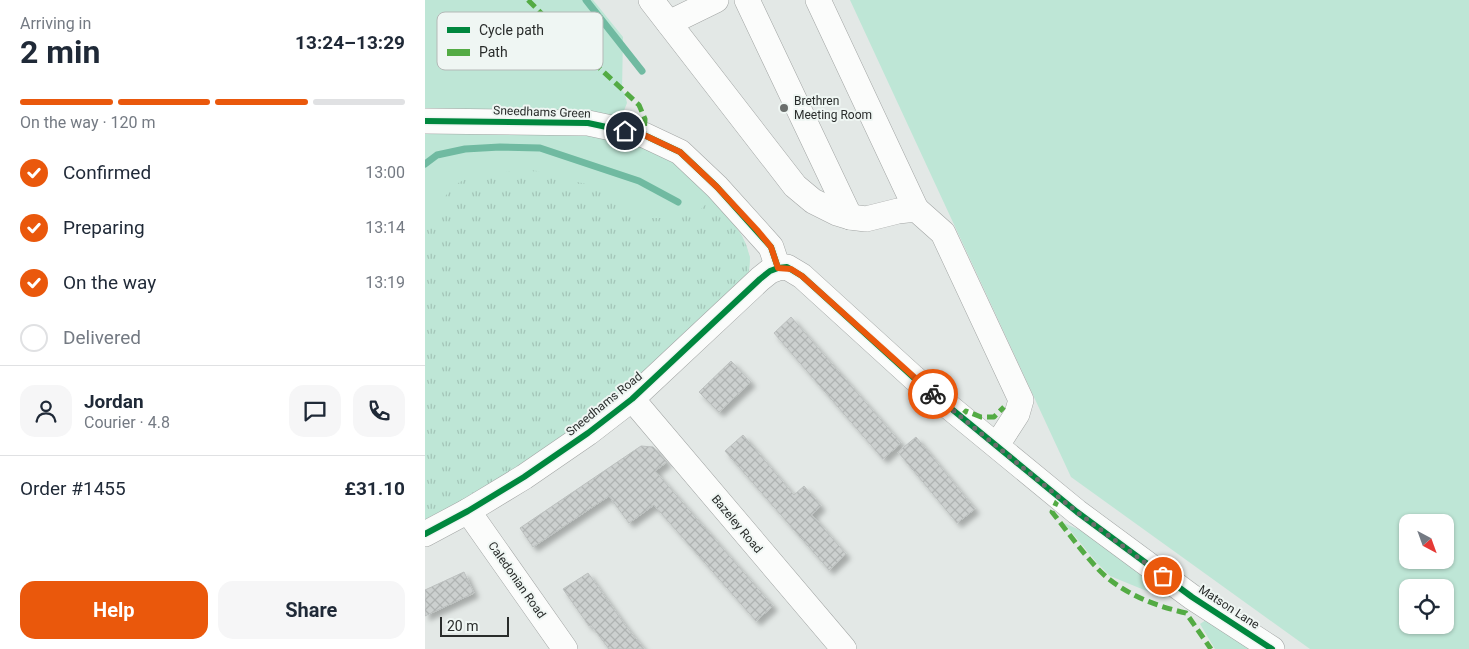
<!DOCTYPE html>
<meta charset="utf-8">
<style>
:root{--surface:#fff;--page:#f6f6f7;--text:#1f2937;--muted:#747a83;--line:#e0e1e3;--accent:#ea580c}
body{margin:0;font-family:Roboto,sans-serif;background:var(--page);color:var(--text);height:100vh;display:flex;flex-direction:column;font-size:19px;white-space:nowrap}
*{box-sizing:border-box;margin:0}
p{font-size:16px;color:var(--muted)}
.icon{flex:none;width:28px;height:28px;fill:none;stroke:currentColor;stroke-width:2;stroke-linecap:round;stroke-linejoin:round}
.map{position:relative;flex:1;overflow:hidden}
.panel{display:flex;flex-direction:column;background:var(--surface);width:425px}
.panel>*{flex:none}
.needle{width:32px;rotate:139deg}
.buttons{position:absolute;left:974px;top:514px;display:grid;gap:10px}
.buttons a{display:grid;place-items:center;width:55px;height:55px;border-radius:10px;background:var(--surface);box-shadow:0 1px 4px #0004;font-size:25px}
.scale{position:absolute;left:15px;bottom:12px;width:69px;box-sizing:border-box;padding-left:5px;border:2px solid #292c2b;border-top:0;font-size:14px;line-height:18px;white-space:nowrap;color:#292c2b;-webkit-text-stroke:4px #eff6f3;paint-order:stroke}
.pin{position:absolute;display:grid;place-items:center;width:42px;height:42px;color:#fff;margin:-21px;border:2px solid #fff;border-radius:50%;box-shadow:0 1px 5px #0007}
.courier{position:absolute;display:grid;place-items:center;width:50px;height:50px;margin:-25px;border:4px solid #ea580c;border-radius:50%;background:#fff;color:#222;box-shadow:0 1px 6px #0007}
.head em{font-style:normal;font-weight:700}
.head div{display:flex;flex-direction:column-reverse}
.head{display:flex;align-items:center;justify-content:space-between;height:85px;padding:0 20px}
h1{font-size:32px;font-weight:700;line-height:38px}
.bar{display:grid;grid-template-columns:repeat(4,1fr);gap:8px 5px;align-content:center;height:60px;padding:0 20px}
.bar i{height:6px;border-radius:4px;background:var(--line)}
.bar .current{background:var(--accent)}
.bar p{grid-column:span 4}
.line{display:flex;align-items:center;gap:12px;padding:0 20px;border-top:1px solid var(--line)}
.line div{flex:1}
.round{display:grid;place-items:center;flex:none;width:52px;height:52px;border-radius:15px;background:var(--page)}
ol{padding:0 20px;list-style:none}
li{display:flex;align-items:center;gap:15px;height:55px}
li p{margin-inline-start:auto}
li .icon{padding:5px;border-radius:50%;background:var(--accent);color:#fff;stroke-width:4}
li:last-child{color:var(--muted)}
li i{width:28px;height:28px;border:2px solid var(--line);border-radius:50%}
.cta{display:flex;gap:10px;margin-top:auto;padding:10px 20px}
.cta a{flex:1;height:58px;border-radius:15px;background:var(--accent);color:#fff;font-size:20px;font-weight:700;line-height:58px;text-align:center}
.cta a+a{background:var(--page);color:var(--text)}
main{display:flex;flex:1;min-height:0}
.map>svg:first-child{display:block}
.green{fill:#bee6d6;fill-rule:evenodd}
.park{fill:url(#park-tufts)}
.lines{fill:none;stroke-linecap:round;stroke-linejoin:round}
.stream{stroke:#70baa1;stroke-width:7}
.building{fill:url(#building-cross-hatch);stroke:#bcc0bf;filter:url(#shadow)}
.minor-casing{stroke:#a2a5a4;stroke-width:26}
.minor{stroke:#fbfcfb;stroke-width:25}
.quiet{stroke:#53ab44;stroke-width:5;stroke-dasharray:10 5;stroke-linecap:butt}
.cycleway-casing{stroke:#eff6f3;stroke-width:9}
.cycleway{stroke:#00873e;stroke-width:6}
.done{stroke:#6a6e6c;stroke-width:5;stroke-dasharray:0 9}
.route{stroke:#ea580c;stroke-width:6}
.poi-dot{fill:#6a6e6c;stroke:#eff6f3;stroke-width:2}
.labels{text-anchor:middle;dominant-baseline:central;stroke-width:4;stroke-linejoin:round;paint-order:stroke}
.poi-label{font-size:12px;fill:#292c2b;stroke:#eff6f3;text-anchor:start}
.street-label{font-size:12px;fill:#292c2b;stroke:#eff6f3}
.key{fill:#eff6f3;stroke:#b4b9b7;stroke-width:1}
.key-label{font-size:14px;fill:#292c2b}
</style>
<main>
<section class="panel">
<div class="head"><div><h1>2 min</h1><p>Arriving in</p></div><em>13:24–13:29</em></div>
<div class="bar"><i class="current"></i><i class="current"></i><i class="current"></i><i></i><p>On the way · 120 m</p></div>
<ol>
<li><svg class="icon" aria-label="check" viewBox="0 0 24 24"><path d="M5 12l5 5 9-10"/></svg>Confirmed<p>13:00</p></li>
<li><svg class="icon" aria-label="check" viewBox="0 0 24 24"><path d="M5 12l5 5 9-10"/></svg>Preparing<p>13:14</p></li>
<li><svg class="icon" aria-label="check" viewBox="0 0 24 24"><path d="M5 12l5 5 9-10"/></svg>On the way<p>13:19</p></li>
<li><i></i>Delivered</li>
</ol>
<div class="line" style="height:90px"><a class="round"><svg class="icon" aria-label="person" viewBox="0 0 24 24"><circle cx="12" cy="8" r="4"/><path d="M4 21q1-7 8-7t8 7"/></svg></a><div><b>Jordan</b><p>Courier · 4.8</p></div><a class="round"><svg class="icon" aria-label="chat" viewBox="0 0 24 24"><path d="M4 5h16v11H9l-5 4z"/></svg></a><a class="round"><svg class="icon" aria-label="phone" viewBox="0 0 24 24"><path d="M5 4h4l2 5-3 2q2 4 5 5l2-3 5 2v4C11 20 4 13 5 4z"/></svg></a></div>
<div class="line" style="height:65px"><div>Order #1455</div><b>£31.10</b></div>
<div class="cta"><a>Help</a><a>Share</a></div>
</section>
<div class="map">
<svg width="1044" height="649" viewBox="0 0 1044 649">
<defs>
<pattern id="park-tufts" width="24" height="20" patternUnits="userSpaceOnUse" patternTransform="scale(1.25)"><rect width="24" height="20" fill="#bee6d6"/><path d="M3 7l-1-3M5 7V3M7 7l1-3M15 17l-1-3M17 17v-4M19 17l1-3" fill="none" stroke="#a3c5b8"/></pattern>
<pattern id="building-cross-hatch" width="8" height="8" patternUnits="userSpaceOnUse" patternTransform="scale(1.25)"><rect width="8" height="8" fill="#ccd0cf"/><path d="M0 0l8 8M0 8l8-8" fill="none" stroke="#afb3b2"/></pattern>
<filter id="shadow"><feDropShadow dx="4.5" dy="4.5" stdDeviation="2.5" flood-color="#0004"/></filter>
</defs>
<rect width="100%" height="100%" fill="#e3e8e6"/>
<g class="green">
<path d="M0 0H168L198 37 197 90 200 94 202 103 198 113 191 117 0 115Z"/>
<path d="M425 0H1044V649H885L646 477ZM982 522H1020V560H982ZM982 588H1020V625H982Z"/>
<path d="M0 126H101L237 147 301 214 317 236 325 257 324 272 0 525Z"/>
<path d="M639 523 666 535 735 586 744 596 739 598 685 576 672 563Z"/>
<path d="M781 620 825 649H790L775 624Z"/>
</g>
<path class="park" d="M94 168 112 171 132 178 167 185 174 188 187 198 196 201 211 210 227 218H250L266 214 274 211 283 202H289C309 222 334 249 321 278L229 367 119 452 0 525V223C10 210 19 195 32 184 43 175 74 173 89 171Z"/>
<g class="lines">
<g class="stream">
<path d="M161 0 217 71"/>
<path d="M0 164 12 155 40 149 75 147 115 148 214 181 253 202"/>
</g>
</g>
<g class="building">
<path d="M366 317 476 443 458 459 349 333Z"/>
<path d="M306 361 326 382 294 412 274 392Z"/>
<path d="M318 435 369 495 379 486 396 506 387 515 421 554 404 570 300 451Z"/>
<path d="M491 437 550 509 532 523 473 452Z"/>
<path d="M216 446 228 447 242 462 230 471 348 606 331 621 229 505 204 523 184 496 108 547 95 528Z"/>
<path d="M39 572 49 593 0 616V590Z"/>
<path d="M163 573 200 625 219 649H184L166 625 164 626 138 589Z"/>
</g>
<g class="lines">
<g class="minor-casing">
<g id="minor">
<path d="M226 0 370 186 388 201 412 213 425 217 441 219 473 211 491 209 518 233 596 400 592 414 572 445"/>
<path d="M322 0 425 217"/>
<path d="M393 0 491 209"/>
<path d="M244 23 291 0"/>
<path d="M0 121 163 123 219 135 255 152 292 187 346 247 353 268"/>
<path d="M207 399 419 649"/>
<path d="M43 511 140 649"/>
<path d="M0 534 43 511 99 477 163 433 207 399 335 279 345 271 353 268 362 267 377 276 489 378 652 512 767 597 847 649"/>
</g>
</g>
<use href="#minor" class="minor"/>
<g class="quiet">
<path d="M103 0 122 19 214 105 220 119 219 135"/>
<path d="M536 417 541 411 556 417H569L579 407"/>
<path d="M634 497 627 512C642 531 657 552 673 569 696 593 730 606 761 613L786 649"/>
</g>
<g class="cycleway-casing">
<g id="cycleway">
<path d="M0 121 163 123 219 135 255 152 292 187 346 247 353 268"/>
<path d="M0 534 43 511 99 477 163 433 207 399 335 279 345 271 353 268 362 267 377 276 489 378 652 512 767 597 847 649"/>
</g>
</g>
<use href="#cycleway" class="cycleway"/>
</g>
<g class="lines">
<path class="done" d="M508 394 652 512 738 576"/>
<path class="route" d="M200 131 219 135 255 152 292 187 332 230 346 247 353 268 366 269 377 276 508 394"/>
</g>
<circle class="poi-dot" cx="359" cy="108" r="5"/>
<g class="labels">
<g class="poi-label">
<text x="369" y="101">Brethren<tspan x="369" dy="14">Meeting Room</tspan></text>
</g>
<g class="street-label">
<text transform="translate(117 112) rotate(2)">Sneedhams Green</text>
<text transform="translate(179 404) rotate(-39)">Sneedhams Road</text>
<text transform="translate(312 524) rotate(50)">Bazeley Road</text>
<text transform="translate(92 580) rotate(55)">Caledonian Road</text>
<text transform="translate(804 607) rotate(33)">Matson Lane</text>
</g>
</g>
<rect x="12" y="12" width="166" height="58" rx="8" class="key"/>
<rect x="22" y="27" width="23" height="6" fill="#00873e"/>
<rect x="22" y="49" width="23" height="7" fill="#53ab44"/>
<g class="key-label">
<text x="54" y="35">Cycle path</text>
<text x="54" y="57">Path</text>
</g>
</svg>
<div class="buttons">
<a><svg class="needle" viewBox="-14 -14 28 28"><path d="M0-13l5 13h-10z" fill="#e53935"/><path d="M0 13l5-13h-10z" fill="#747a83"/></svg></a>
<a><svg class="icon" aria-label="locate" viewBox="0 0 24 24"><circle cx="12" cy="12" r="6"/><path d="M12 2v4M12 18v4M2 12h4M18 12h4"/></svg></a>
</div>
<div class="scale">20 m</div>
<div class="pin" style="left:738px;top:576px;background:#ea580c"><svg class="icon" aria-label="bag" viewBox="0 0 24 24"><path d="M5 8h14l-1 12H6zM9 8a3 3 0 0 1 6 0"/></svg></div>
<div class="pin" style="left:200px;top:131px;background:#1f2937"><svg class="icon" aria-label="home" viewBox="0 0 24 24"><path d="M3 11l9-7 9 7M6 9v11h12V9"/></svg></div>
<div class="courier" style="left:508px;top:394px"><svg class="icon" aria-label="bike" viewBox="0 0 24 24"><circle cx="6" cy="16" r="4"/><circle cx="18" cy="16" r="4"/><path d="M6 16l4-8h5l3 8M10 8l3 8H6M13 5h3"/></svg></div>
</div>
</main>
